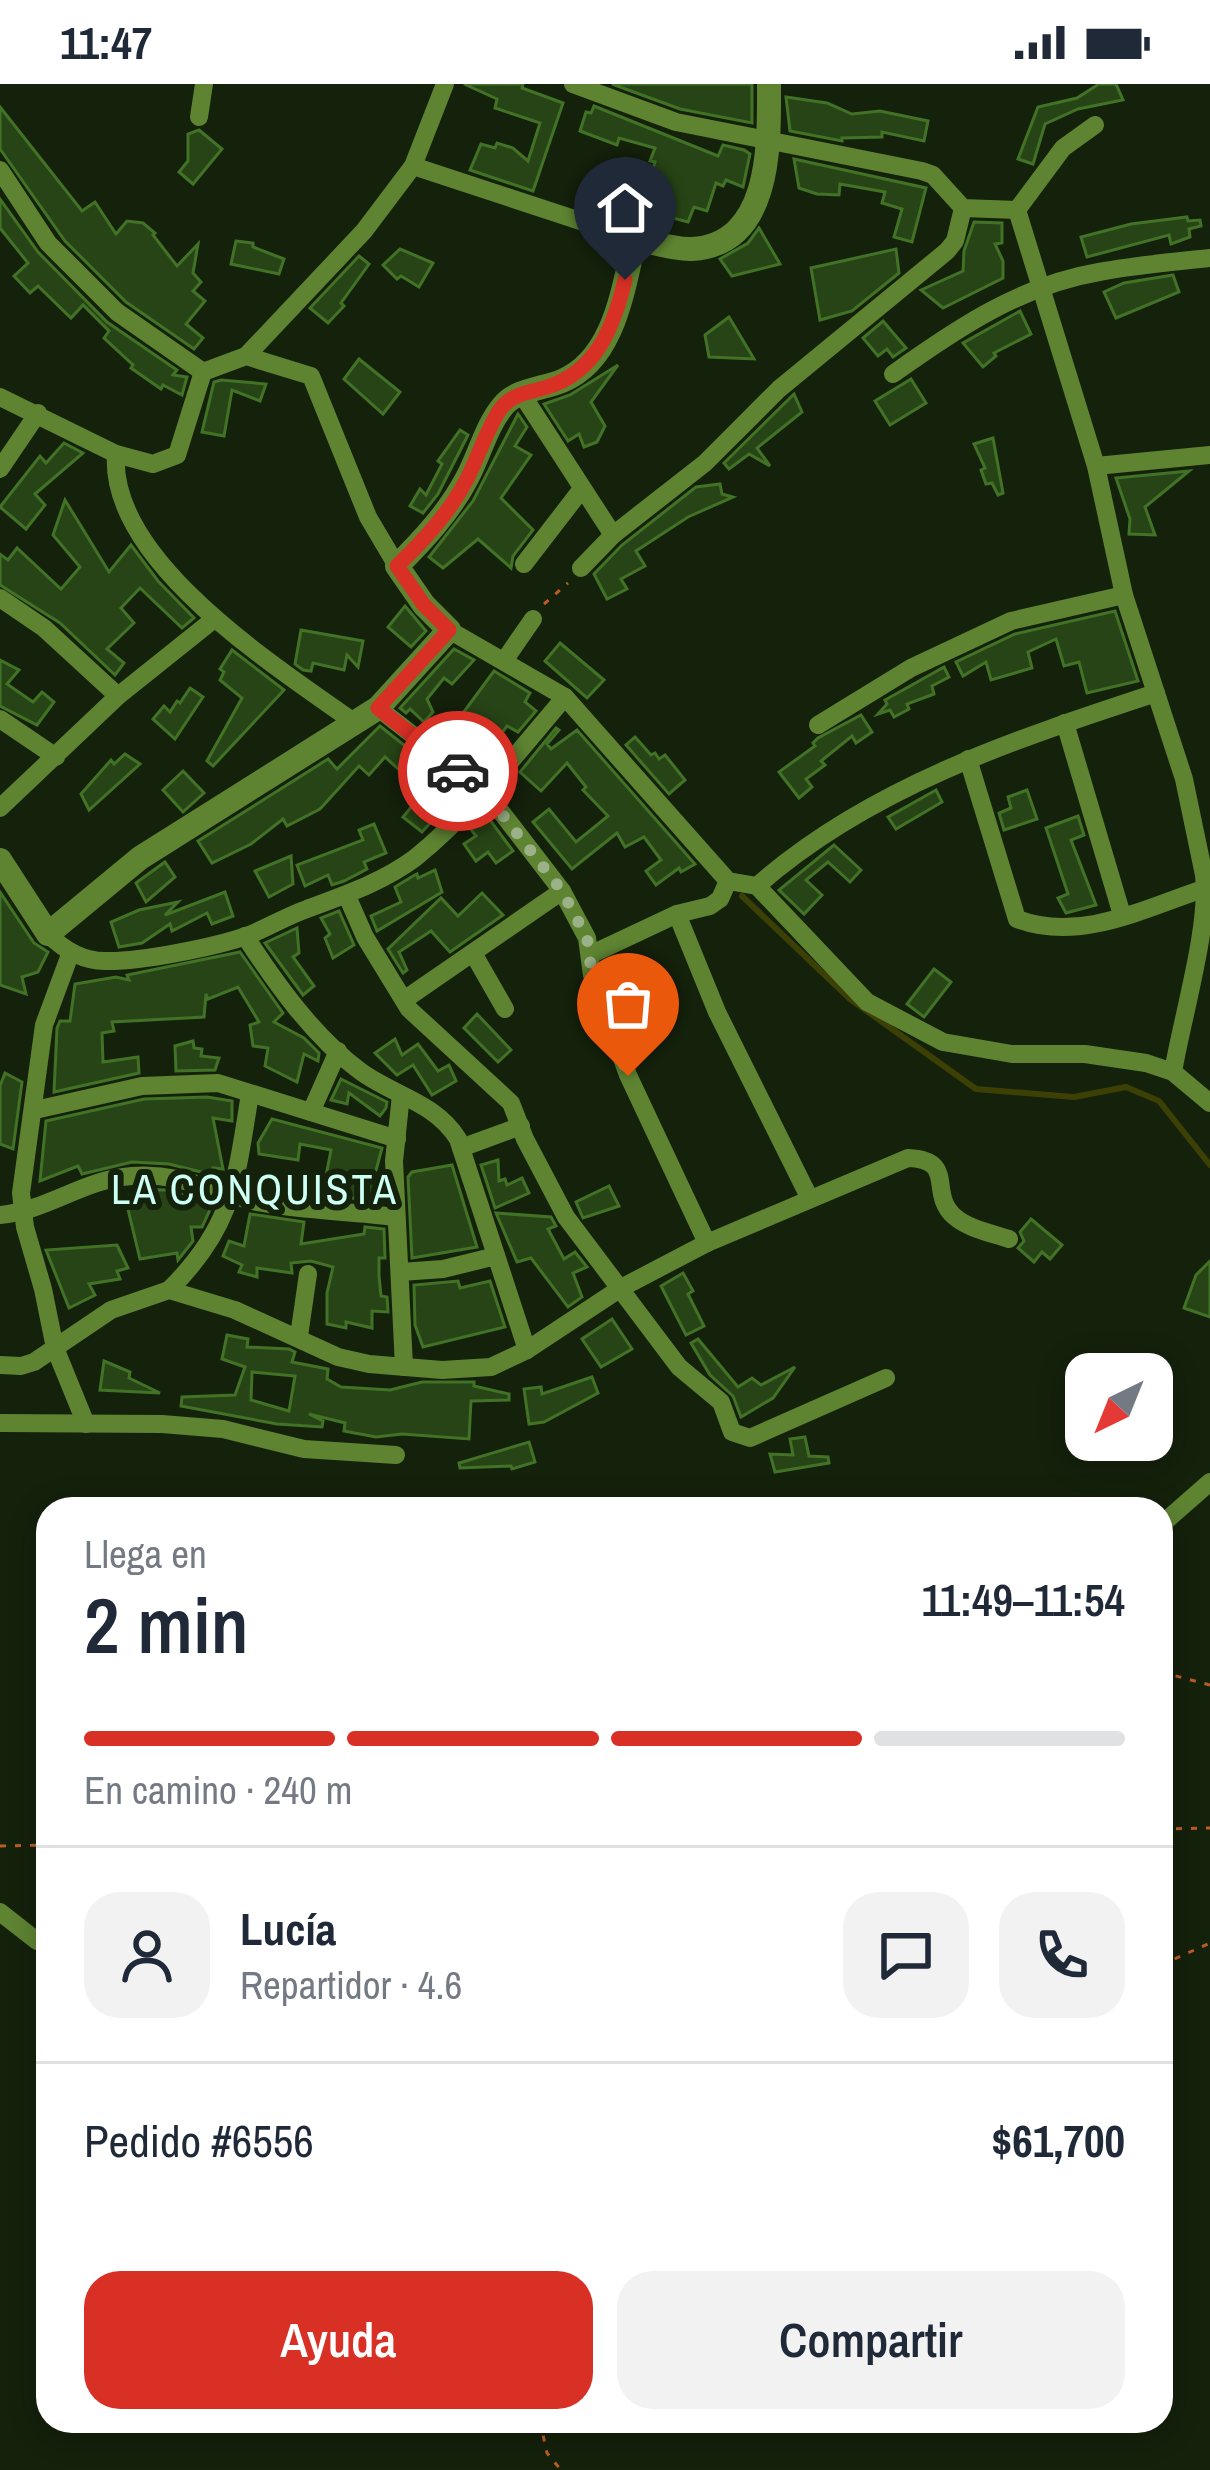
<!DOCTYPE html>
<html lang="es">
<meta charset="utf-8">
<style>
:root{--surface:#fff;--page:#f2f2f3;--text:#1f2937;--muted:#747a83;--line:#e0e1e3;--accent:#d93025}
body{margin:0;font-family:"Archivo Narrow",sans-serif;background:var(--page);color:var(--text);height:100vh;display:flex;flex-direction:column;font-size:45px;white-space:nowrap}
*{box-sizing:border-box;margin:0}
p{font-size:39px;color:var(--muted)}
.icon{flex:none;width:66px;height:66px;fill:none;stroke:currentColor;stroke-width:2;stroke-linecap:round;stroke-linejoin:round}
.map{position:relative;flex:1;overflow:hidden}
.sheet{position:absolute;left:36px;top:1413px;width:1137px;height:936px;display:flex;flex-direction:column;background:var(--surface);border-radius:36px;box-shadow:0 6px 30px #0003}
.sheet>*{flex:none}
.needle{width:78px;rotate:223deg}
.tools{position:absolute;left:1065px;top:1269px;display:grid;gap:24px}
.tools a{display:grid;place-items:center;width:108px;height:108px;border-radius:24px;background:var(--surface);box-shadow:0 6px 30px #0003;font-size:60px}
.pin{position:absolute;display:grid;place-items:center;width:102px;height:102px;color:#fff;margin:-123px -51px;border-radius:50% 50% 50% 0;rotate:-45deg;box-shadow:0 0 12px #0007}
.pin .icon{rotate:45deg}
.courier{position:absolute;display:grid;place-items:center;width:120px;height:120px;margin:-60px;border:9px solid #d93025;border-radius:50%;background:#fff;color:#222;box-shadow:0 3px 15px #0007}
.headline em{font-style:normal;font-weight:600}
.headline div{display:flex;flex-direction:column-reverse}
.headline{display:flex;align-items:center;justify-content:space-between;height:204px;padding:0 48px}
h1{font-size:78px;font-weight:600;line-height:90px}
.bar{display:grid;grid-template-columns:repeat(4,1fr);gap:18px 12px;align-content:center;height:144px;padding:0 48px}
.bar i{height:15px;border-radius:9px;background:var(--line)}
.bar .current{background:var(--accent)}
.bar p{grid-column:span 4}
.line{display:flex;align-items:center;gap:30px;padding:0 48px;border-top:3px solid var(--line)}
.line div{flex:1}
.round{display:grid;place-items:center;flex:none;width:126px;height:126px;border-radius:36px;background:var(--page)}
.primary-button{display:flex;gap:24px;margin-top:auto;padding:24px 48px}
.primary-button a{flex:1;height:138px;border-radius:36px;background:var(--accent);color:#fff;font-size:48px;font-weight:600;line-height:138px;text-align:center}
.primary-button a+a{background:var(--page);color:var(--text)}
.status{display:flex;justify-content:space-between;align-items:center;height:84px;padding:0 60px;background:var(--surface);direction:ltr}
.status svg{height:33px;fill:currentColor}
.map>svg:first-child{display:block}
.lines{fill:none;stroke-linecap:round;stroke-linejoin:round}
.stream{stroke:#3c4005;stroke-width:6}
.building{fill:#274416;stroke:#427226;stroke-width:3;fill-rule:evenodd}
.path{stroke:#bb5d24;stroke-width:3;stroke-dasharray:6 9;stroke-linecap:butt}
.minor{stroke:#5e8432;stroke-width:18}
.tertiary{stroke:#5e8432;stroke-width:24}
.done{stroke:#9bb188;stroke-width:12;stroke-dasharray:0 21.6}
.route{stroke:#d93025;stroke-width:15}
.labels{text-anchor:middle;dominant-baseline:central;stroke-width:12;stroke-linejoin:round;paint-order:stroke}
.neighbourhood-label{font-size:42px;letter-spacing:3px;fill:#cefff5;stroke:#14210b}
</style>
<div class="status"><b>11:47</b><svg viewBox="0 0 49 12"><path d="M0 12V9h3v3zM5 12V6h3v6zM10 12V3h3v9zM15 12V0h3v12zM26 1h20v11H26zM47 4h2v5h-2z"/></svg></div>
<div class="map">
<svg width="1210" height="2386" viewBox="0 0 1210 2386">
<rect width="100%" height="100%" fill="#14210b"/>
<g class="lines">
<path class="stream" d="M742 812 850 915 976 1005 1074 1013 1126 1003 1159 1017 1210 1081"/>
</g>
<g class="building">
<path d="M464 0H523L522 4 563 19 533 107 470 86 481 60 495 64 497 59 513 64 528 77 540 39 495 24 497 15Z"/>
<path d="M612 0H752V39L680 25Z"/>
<path d="M1099 0H1116L1123 16 1078 25 1045 40 1033 80 1018 75 1038 23 1077 14Z"/>
<path d="M786 13 827 19 852 30 880 27 928 37 924 57 882 48V53L842 54V57L790 47Z"/>
<path d="M594 22 718 72 723 61 744 66 750 70 743 103 726 96 723 102 716 99 707 127 694 123 688 138 642 126 655 78 650 77 655 64 619 54 617 61 580 47 586 28 591 29Z"/>
<path d="M0 23 82 127 95 118 116 150 127 137 143 139 155 149 153 151 177 182 198 160 193 189 201 198 193 207 205 217 186 240 203 254 194 265 126 218 65 157 0 65Z"/>
<path d="M199 46 222 65 193 100 179 88 188 77V50Z"/>
<path d="M794 75 926 104 912 158 894 153 902 125 882 119 885 108 840 100 839 111 817 110 799 104Z"/>
<path d="M0 115 38 168 107 238 177 286 173 291 187 293 182 311 163 301 161 305 131 284 133 281 104 254 109 247 83 221 71 234 38 202 30 209 14 192 28 179 0 144Z"/>
<path d="M1187 133 1188 137 1200 136 1201 142 1189 145 1190 153 1171 160 1169 151 1087 173 1081 153 1131 140Z"/>
<path d="M974 138 1002 139V159L995 160 1003 177V194L943 224 921 206 963 187 964 167Z"/>
<path d="M759 144 780 180 732 192 720 175 748 159Z"/>
<path d="M236 157 253 159V163L284 175 279 190 231 180Z"/>
<path d="M400 165 433 179 419 203 401 192 397 195 383 181Z"/>
<path d="M896 165 899 189 852 227 820 236 811 184Z"/>
<path d="M359 172 369 180 341 219 344 222 328 239 310 224Z"/>
<path d="M1173 191 1179 208 1116 234 1104 208 1124 199Z"/>
<path d="M1020 227 1031 250 994 269 996 272 983 283 963 259Z"/>
<path d="M729 233 754 275 709 273 705 251Z"/>
<path d="M883 237 906 264 893 273 887 265 878 272 863 254Z"/>
<path d="M359 275 400 308 383 330 344 295Z"/>
<path d="M618 281 591 318 605 342 597 358 584 363 579 350 568 357 544 320 570 311Z"/>
<path d="M911 295 926 319 890 341 875 317Z"/>
<path d="M221 296 266 300 260 317 232 306 224 352 202 348 214 298Z"/>
<path d="M794 310 802 328 757 364 770 382 749 370 729 385 724 379Z"/>
<path d="M518 330 527 343 515 362 531 371 501 414 533 446 513 472 511 484 478 455 443 484 429 473 473 417Z"/>
<path d="M460 346 468 351 438 410 423 429 410 422 420 405 426 411 442 380 438 377Z"/>
<path d="M993 354 1003 409 998 411 992 399 986 400 981 386 985 384 974 360Z"/>
<path d="M64 359 83 369 35 410 45 421 26 445 0 423 40 372 46 379Z"/>
<path d="M1189 387 1145 423 1155 451 1129 450 1130 435 1116 394Z"/>
<path d="M720 400 722 410 733 413 688 433 636 467 645 482 621 495 627 505 607 515 594 490 622 461 696 403Z"/>
<path d="M65 416 109 488 131 461 158 497 194 534 182 544 140 504 121 524 134 539 107 565 124 579 115 591 60 539 0 501V470L8 476 17 464 61 505 80 483 53 451Z"/>
<path d="M405 522 426 547 411 563 388 543Z"/>
<path d="M1115 527 1138 597 1087 609 1079 578 1064 582 1056 555 1028 568 1032 584 991 596 986 578 963 592 956 578 1015 550Z"/>
<path d="M301 546 363 557 358 583 347 571 344 586 313 579 311 587 303 586 295 580Z"/>
<path d="M560 559 604 596 587 614 545 577Z"/>
<path d="M454 565 474 576 452 600 444 594 427 615 433 628 424 638 410 625 406 629 400 624Z"/>
<path d="M232 566 284 606 213 682 207 677 242 614 220 596 224 588 220 585Z"/>
<path d="M0 576 19 586 7 600 33 618 42 608 54 618 37 641 0 622Z"/>
<path d="M944 583 949 593 932 602 934 610 907 620 909 625 894 633 890 626 878 630 887 620 885 616Z"/>
<path d="M494 587 530 609 525 618 536 627 518 648 507 642 483 674 449 648Z"/>
<path d="M190 604 203 613 175 655 153 635 164 622 170 628 177 617 180 619Z"/>
<path d="M861 631 872 648 856 659 852 652 821 677 825 681 806 695 812 703 799 714 779 688 815 662 813 659 818 654Z"/>
<path d="M380 642 419 673 406 692 385 673 369 691 359 682 320 725 287 742 283 735 251 760 212 779 198 757 328 675 337 685Z"/>
<path d="M556 644 559 646 547 660 551 665 577 646 695 780 681 788 679 784 656 801 646 787 661 776 644 753 625 763 617 749 572 785 533 738 549 725 576 758 608 732 583 706 586 703 567 679 541 707 520 688Z"/>
<path d="M635 653 651 671 655 669 659 675 665 671 685 696 669 710 626 661Z"/>
<path d="M125 670 140 680 89 726 81 710 111 676 114 680Z"/>
<path d="M183 687 204 709 183 728 163 706Z"/>
<path d="M416 689 454 713 422 748 403 733 423 709 409 700Z"/>
<path d="M936 706 942 718 896 745 888 733Z"/>
<path d="M1027 706 1037 735 1004 746 999 729 1011 724 1008 713Z"/>
<path d="M487 732 513 767 496 779 488 768 476 777 464 760 476 752 470 744Z"/>
<path d="M1078 732 1084 751 1071 756 1096 821 1066 829 1058 814 1068 810 1046 744Z"/>
<path d="M374 740 386 769 364 778 367 785 344 797 332 801 328 791 305 802 297 781 363 756 359 746Z"/>
<path d="M834 761 861 786 850 798 828 778 806 796 822 811 804 830 779 806Z"/>
<path d="M291 772 293 800 269 813 255 787Z"/>
<path d="M165 778 175 793 146 818 136 799Z"/>
<path d="M435 786 442 808 377 847 371 832 401 818 395 803 413 792 417 790 418 794Z"/>
<path d="M0 808 34 859 48 868 38 888 22 893 26 910 0 901Z"/>
<path d="M225 808 233 832 212 840 207 829 172 847 170 840 142 859 119 863 111 838 139 826 178 818 165 831Z"/>
<path d="M482 809 503 831 450 868 431 847 399 868 407 886 403 889 388 865 441 814 458 832Z"/>
<path d="M339 827 354 861 333 874 325 854 330 850 321 834Z"/>
<path d="M297 844 299 869 293 873 314 902 303 911 265 859Z"/>
<path d="M240 868 283 929 274 938 304 954 319 969 318 977 304 970 297 998 265 982 268 964 253 962 250 941 259 938 238 903 208 915 206 910 204 933 112 938 114 947 102 949 103 978 138 973 139 989 54 1008 57 944 60 937H70L75 900 116 893 129 896 127 891Z"/>
<path d="M934 885 951 898 924 933 907 920Z"/>
<path d="M477 930 511 966 498 978 464 944Z"/>
<path d="M395 955 402 971 418 960 438 987 449 981 456 997 432 1011 413 981 397 991 375 969Z"/>
<path d="M193 957 194 964 202 965 201 972 219 974 215 986 176 987 175 962Z"/>
<path d="M5 989 22 998 13 1065 0 1060V1002Z"/>
<path d="M341 995 387 1018 386 1024 380 1032 349 1009 347 1020 331 1016Z"/>
<path d="M207 1013 232 1017V1037L213 1034 223 1085 213 1084V1091L169 1080 132 1078 82 1090 78 1082 40 1097 46 1037 144 1015Z"/>
<path d="M272 1035 382 1064 374 1094H381L382 1118 367 1116 368 1112 348 1115 341 1111H301L299 1096 325 1097 331 1066 300 1060 298 1076 259 1070 258 1059Z"/>
<path d="M498 1076 499 1097 505 1095 507 1101 522 1094 529 1109 495 1124 481 1081Z"/>
<path d="M452 1081 477 1163 412 1174 408 1093 412 1088Z"/>
<path d="M609 1102 619 1122 583 1134 576 1118Z"/>
<path d="M134 1105 165 1106 213 1119 202 1143H191L193 1157 178 1176 177 1169 140 1175 125 1113 136 1110Z"/>
<path d="M496 1129 551 1133 556 1142 548 1145 564 1175 575 1168 587 1183 573 1189 582 1213 568 1223 531 1174 517 1178Z"/>
<path d="M250 1130 304 1138 301 1160 364 1150 365 1143 384 1145 385 1174H379V1192L381 1212 387 1213 388 1228 372 1227V1244L346 1238V1244L327 1240V1209L333 1183 311 1177 291 1179 292 1189 257 1184V1193L239 1188 242 1181 223 1172 229 1157 244 1162Z"/>
<path d="M1031 1135 1062 1161 1050 1175 1042 1168 1034 1178 1018 1164 1024 1157 1020 1148Z"/>
<path d="M117 1161 128 1184 117 1187 120 1195 89 1200 95 1211 69 1224 46 1166Z"/>
<path d="M1210 1177V1233L1184 1224 1196 1191Z"/>
<path d="M683 1189 693 1207 688 1210 704 1242 686 1251 661 1202Z"/>
<path d="M458 1197 460 1204 490 1197 505 1243 423 1263 415 1241 414 1201Z"/>
<path d="M612 1235 632 1265 601 1283 582 1255Z"/>
<path d="M227 1251 248 1255 247 1263 289 1265 295 1268 292 1278 328 1285 327 1295 341 1303 390 1306 422 1298H474V1302L509 1310V1316L471 1317 469 1355 402 1350 376 1353 344 1347 345 1339 309 1330 323 1337 322 1343 277 1340 181 1322 182 1313 235 1311 245 1283 222 1275ZM252 1288 295 1292 289 1327 251 1316Z"/>
<path d="M698 1255 738 1303 752 1294 761 1301 795 1283 773 1314 741 1333 733 1312 710 1291 691 1259Z"/>
<path d="M104 1277 130 1288 129 1294 160 1309 100 1306Z"/>
<path d="M592 1293 598 1309 544 1338 529 1340 524 1305 541 1303 542 1310Z"/>
<path d="M805 1353 809 1372 828 1373 829 1379 775 1388 770 1370 793 1371 790 1355Z"/>
<path d="M529 1358 535 1378 512 1385 511 1382 460 1384 459 1379Z"/>
</g>
<g class="lines">
<g class="path">
<path d="M544 520 568 499"/>
<path d="M1161 1588 1210 1601"/>
<path d="M1161 1745 1210 1744"/>
<path d="M0 1762 48 1761"/>
<path d="M1161 1881 1210 1859"/>
<path d="M540 2337 547 2369 561 2386"/>
</g>
<g class="minor">
<path d="M573 0 676 38 922 87 933 91 963 124 1017 126"/>
<path d="M199 33 204 0"/>
<path d="M413 82 635 155"/>
<path d="M0 86 48 159 117 228 203 288"/>
<path d="M1017 126 1096 382 1124 511 1184 695 1204 791C1210 842 1182 934 1173 988"/>
<path d="M1017 126 1063 64 1095 41"/>
<path d="M246 272 364 147 413 82 445 0"/>
<path d="M203 288 246 272 311 292 368 433 397 482"/>
<path d="M893 290C956 245 1021 201 1099 188 1136 181 1173 178 1210 174"/>
<path d="M521 309 613 451"/>
<path d="M0 313 116 370 153 380 177 371 203 288"/>
<path d="M116 370C108 477 277 583 355 639"/>
<path d="M1096 382 1210 371"/>
<path d="M0 385 38 329"/>
<path d="M524 480 581 406"/>
<path d="M581 484 613 451 705 379 779 305 947 167 955 157 963 124"/>
<path d="M0 514 44 544 118 612"/>
<path d="M449 546 565 613 728 797 757 802 867 918 943 958 1012 970H1085L1146 979 1173 988 1210 1019"/>
<path d="M504 577 533 535"/>
<path d="M378 624 485 707 562 807 587 854 592 891 628 991 707 1159"/>
<path d="M0 635 56 673"/>
<path d="M1065 639 1122 831"/>
<path d="M818 641 911 584 1011 537 1124 511"/>
<path d="M968 675 1017 835C1080 859 1145 824 1206 804"/>
<path d="M0 724 118 612 213 536"/>
<path d="M757 802C869 703 1016 655 1156 609"/>
<path d="M347 812 365 853 409 925 511 1019 525 1055 566 1133 679 1283 721 1318 732 1348 750 1354 886 1294"/>
<path d="M677 830 717 928 810 1115"/>
<path d="M48 850C63 865 83 877 105 877 139 878 216 863 249 851 269 843 287 832 307 825 344 811 383 798 415 774 472 728 518 668 565 613"/>
<path d="M71 868 44 941 21 1109 25 1143 43 1205 55 1264 86 1340"/>
<path d="M473 869 505 925"/>
<path d="M592 870 677 830 710 822 720 815 728 797"/>
<path d="M404 916 562 807"/>
<path d="M401 1011 394 1077 404 1283"/>
<path d="M35 1026 142 1002 218 999 397 1055"/>
<path d="M311 1028 338 967"/>
<path d="M461 1064 521 1042"/>
<path d="M0 1131C47 1127 84 1095 132 1092 182 1088 213 1109 257 1118 303 1127 349 1127 395 1133"/>
<path d="M401 1188 443 1185 496 1172"/>
<path d="M169 1206C234 1142 236 1095 250 1010"/>
<path d="M299 1252 308 1190"/>
<path d="M527 1266 621 1204 707 1159 908 1074C958 1076 927 1109 955 1133 969 1145 992 1149 1009 1155"/>
<path d="M0 1281 21 1282 34 1278 111 1226 169 1206 235 1226 338 1273 369 1280 442 1286 491 1283 527 1266 458 1055C435 1018 394 1012 360 987 314 953 276 900 245 852"/>
<path d="M0 1339 162 1340 223 1345 304 1365 396 1371"/>
<path d="M1161 1441 1210 1398"/>
<path d="M0 1828 37 1857 48 1855"/>
</g>
<path class="tertiary" d="M0 776 48 850 140 774 378 624 449 546 424 521 397 482C423 456 449 428 466 396 479 373 486 342 503 322 517 305 543 305 562 297 615 275 623 204 635 155 652 158 674 166 692 165 773 160 769 57 769 0"/>
</g>
<g class="lines">
<path class="done" d="M458 687 484 707 562 807 587 854 592 891 628 992"/>
<path class="route" d="M458 687 378 624 449 546 424 521 397 482C424 456 450 428 467 395 478 373 486 348 499 327 511 309 529 309 547 303 597 288 614 241 625 196"/>
</g>
<g class="labels">
<g class="neighbourhood-label">
<text x="255" y="1105">LA CONQUISTA</text>
</g>
</g>
</svg>
<div class="tools">
<a><svg class="needle" viewBox="-14 -14 28 28"><path d="M0-13l5 13h-10z" fill="#e53935"/><path d="M0 13l5-13h-10z" fill="#747a83"/></svg></a>
</div>
<div class="pin" style="left:628px;top:992px;background:#ea580c"><svg class="icon" aria-label="bag" viewBox="0 0 24 24"><path d="M5 8h14l-1 12H6zM9 8a3 3 0 0 1 6 0"/></svg></div>
<div class="pin" style="left:625px;top:196px;background:#1f2937"><svg class="icon" aria-label="home" viewBox="0 0 24 24"><path d="M3 11l9-7 9 7M6 9v11h12V9"/></svg></div>
<div class="courier" style="left:458px;top:687px"><svg class="icon" aria-label="car" viewBox="0 0 24 24"><path d="M5 17H2v-5l4-1 3-4h7l3 4 3 1v5h-3M9 17h6M6 11h13"/><circle cx="7" cy="17" r="2"/><circle cx="17" cy="17" r="2"/></svg></div>
<section class="sheet">
<div class="headline"><div><h1>2 min</h1><p>Llega en</p></div><em>11:49–11:54</em></div>
<div class="bar"><i class="current"></i><i class="current"></i><i class="current"></i><i></i><p>En camino · 240 m</p></div>
<div class="line" style="height:216px"><a class="round"><svg class="icon" aria-label="person" viewBox="0 0 24 24"><circle cx="12" cy="8" r="4"/><path d="M4 21q1-7 8-7t8 7"/></svg></a><div><b>Lucía</b><p>Repartidor · 4.6</p></div><a class="round"><svg class="icon" aria-label="chat" viewBox="0 0 24 24"><path d="M4 5h16v11H9l-5 4z"/></svg></a><a class="round"><svg class="icon" aria-label="phone" viewBox="0 0 24 24"><path d="M5 4h4l2 5-3 2q2 4 5 5l2-3 5 2v4C11 20 4 13 5 4z"/></svg></a></div>
<div class="line" style="height:156px"><div>Pedido #6556</div><b>$61,700</b></div>
<div class="primary-button"><a>Ayuda</a><a>Compartir</a></div>
</section>
</div>
